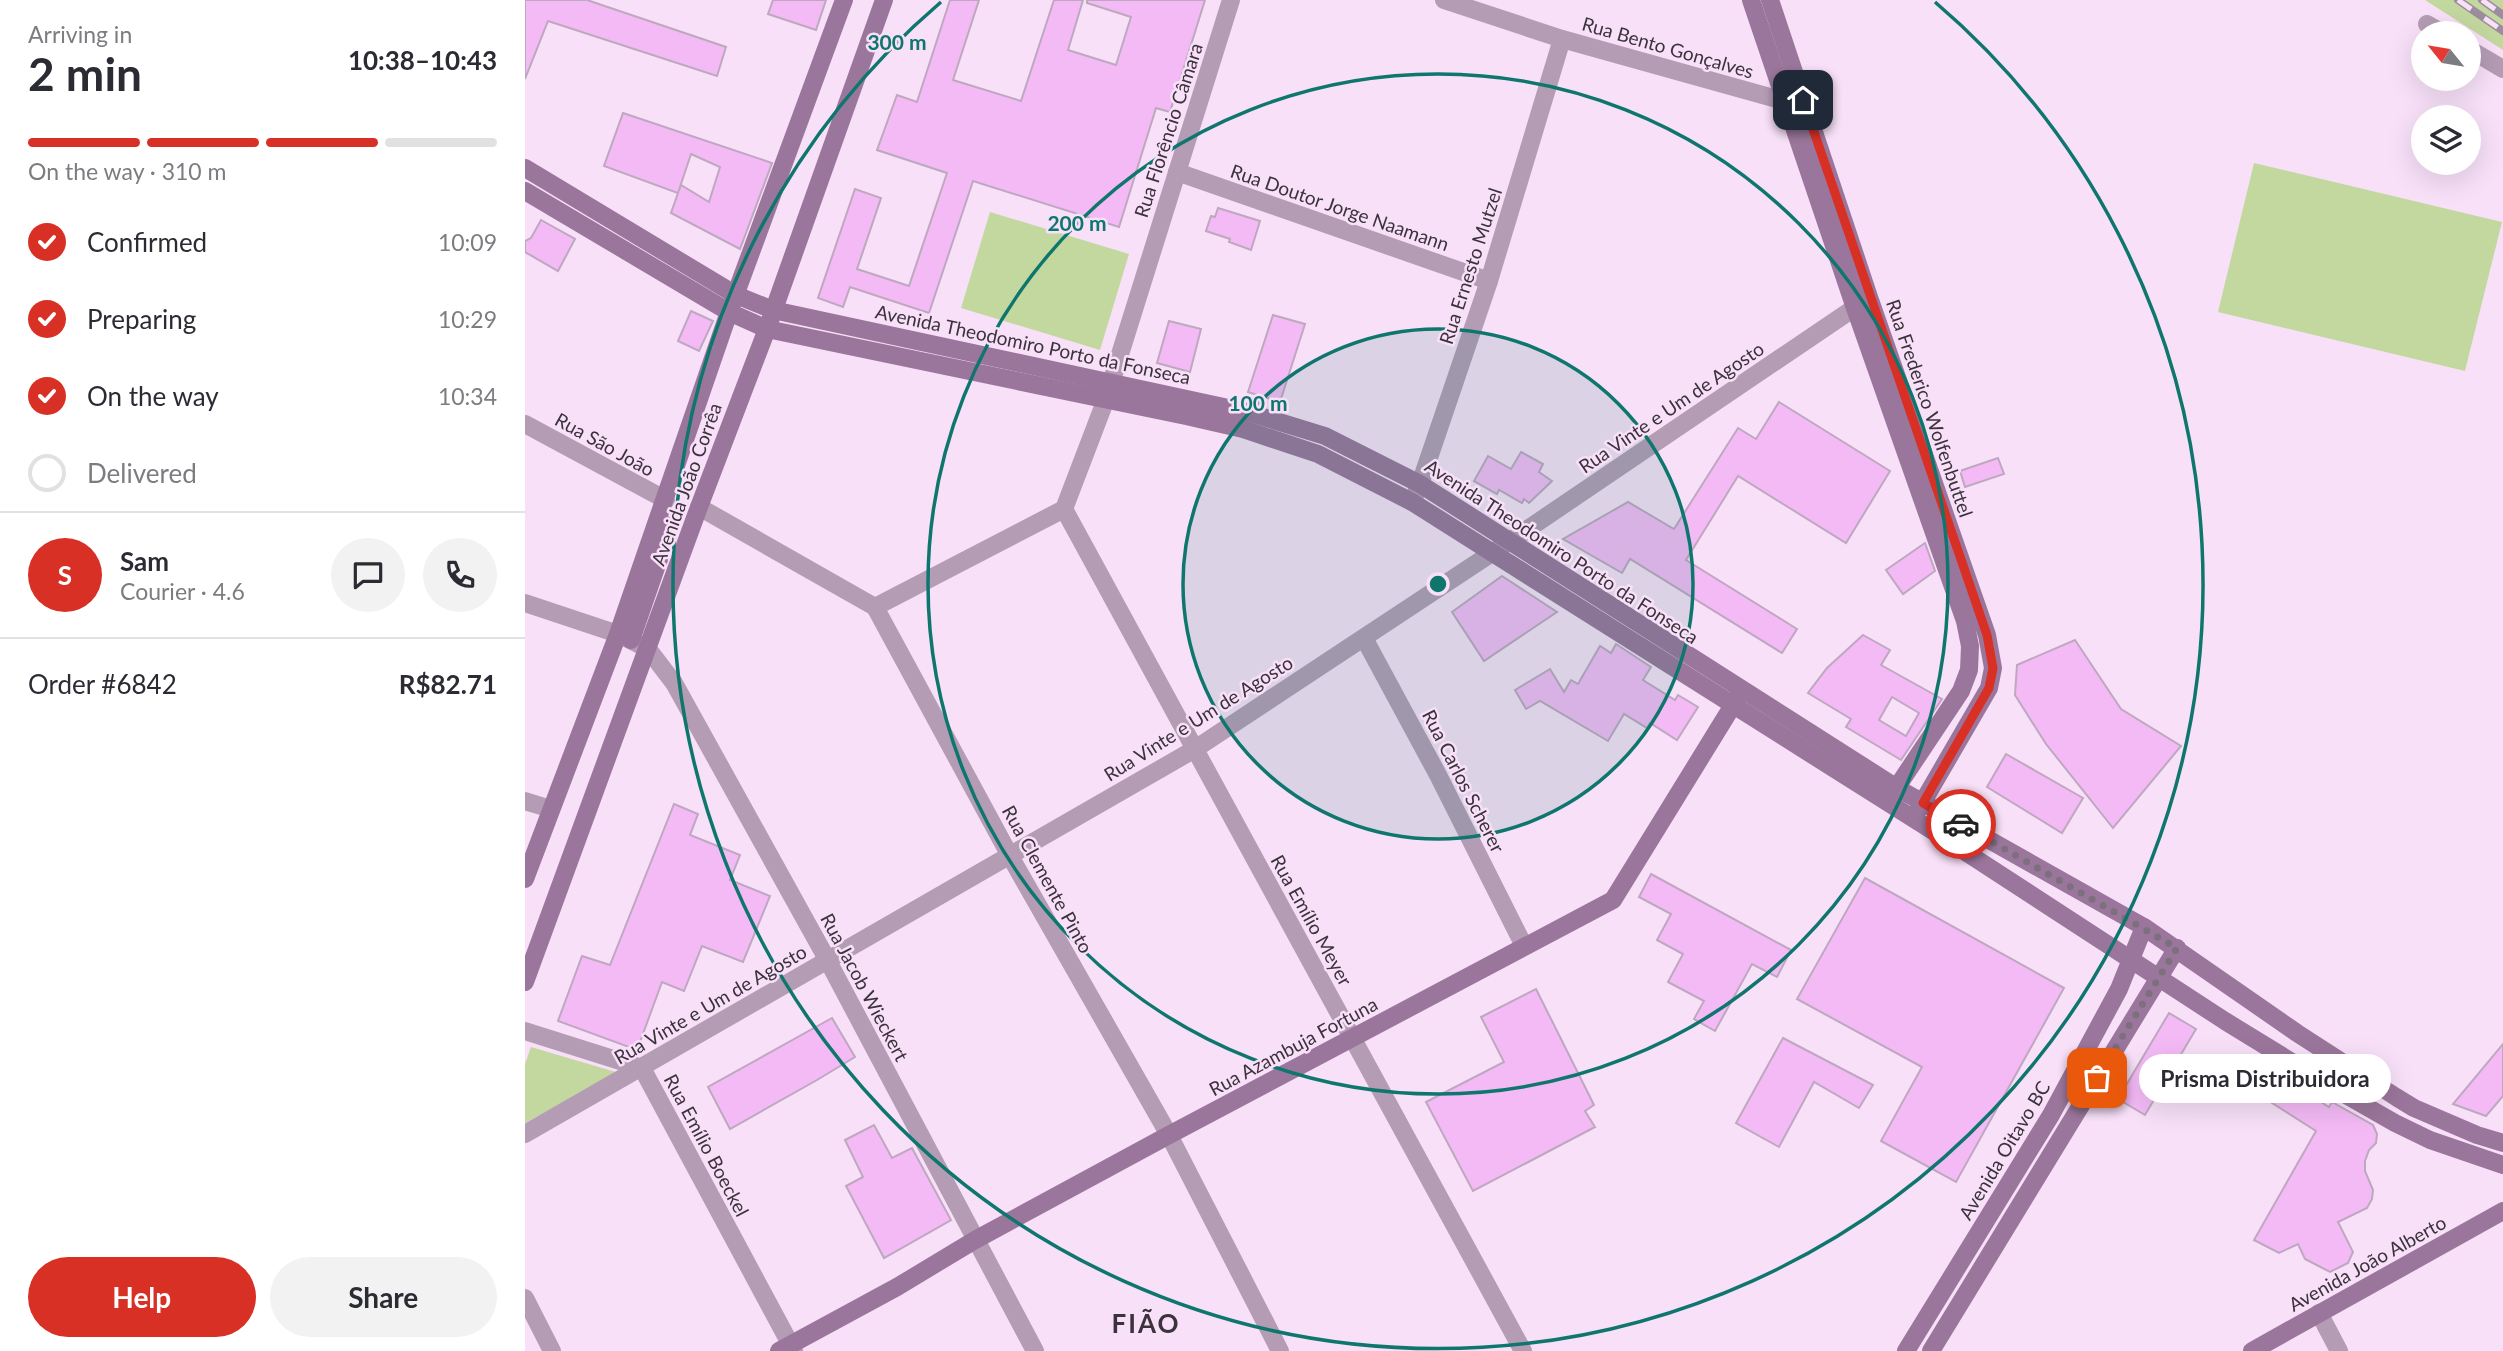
<!DOCTYPE html>
<meta charset="utf-8">
<style>
:root{--surface:#fff;--page:#f2f2f3;--text:#2b2b33;--muted:#7c7c81;--line:#e1e1e2;--accent:#d93025}
body{margin:0;font-family:Lato,sans-serif;background:var(--page);color:var(--text);height:100vh;display:flex;flex-direction:column;font-size:26px;white-space:nowrap}
*{box-sizing:border-box;margin:0}
p{font-size:23px;color:var(--muted)}
.icon{flex:none;width:38px;height:38px;fill:none;stroke:currentColor;stroke-width:2;stroke-linecap:round;stroke-linejoin:round}
.map{position:relative;flex:1;overflow:hidden}
.sheet{display:flex;flex-direction:column;background:var(--surface);width:525px}
.sheet>*{flex:none}
.needle{width:46px;rotate:300deg}
.tools{position:absolute;left:1886px;top:21px;display:grid;gap:14px}
.tools a{display:grid;place-items:center;width:70px;height:70px;border-radius:50%;background:var(--surface);box-shadow:0 7px 28px #0002;font-size:35px}
.pin{position:absolute;display:grid;place-items:center;width:60px;height:60px;color:#fff;margin:-30px;border-radius:14px;box-shadow:0 4px 10px #0006}
.courier{position:absolute;display:grid;place-items:center;width:70px;height:70px;margin:-35px;border:5px solid #d93025;border-radius:50%;background:#fff;color:#222;box-shadow:0 2px 9px #0007}
.bubble{position:absolute;height:49px;border-radius:24px;background:var(--surface);box-shadow:0 7px 28px #0002;font-size:23px;font-weight:700;line-height:49px;text-align:center}
.head em{font-style:normal;font-weight:700}
.head div{display:flex;flex-direction:column-reverse}
.head{display:flex;align-items:center;justify-content:space-between;height:119px;padding:0 28px}
h1{font-size:46px;font-weight:700;line-height:52px}
.bar{display:grid;grid-template-columns:repeat(4,1fr);gap:10px 7px;align-content:center;height:84px;padding:0 28px}
.bar i{height:9px;border-radius:5px;background:var(--line)}
.bar .current{background:var(--accent)}
.bar p{grid-column:span 4}
.line{display:flex;align-items:center;gap:18px;padding:0 28px;border-top:2px solid var(--line)}
.line div{flex:1}
.round{display:grid;place-items:center;flex:none;width:74px;height:74px;border-radius:37px;background:var(--page)}
ol{padding:0 28px;list-style:none}
li{display:flex;align-items:center;gap:21px;height:77px}
li p{margin-inline-start:auto}
li .icon{padding:7px;border-radius:50%;background:var(--accent);color:#fff;stroke-width:4}
li:last-child{color:var(--muted)}
li i{width:38px;height:38px;border:4px solid var(--line);border-radius:50%}
.cta{display:flex;gap:14px;margin-top:auto;padding:14px 28px}
.cta a{flex:1;height:80px;border-radius:42px;background:var(--accent);color:#fff;font-size:28px;font-weight:700;line-height:80px;text-align:center}
.cta a+a{background:var(--page);color:var(--text)}
main{display:flex;flex:1;min-height:0}
.map>svg:first-child{display:block}
.green{fill:#c3d89f}
.building{fill:#f4baf6;stroke:#bea8bf;stroke-width:2;fill-rule:evenodd}
.lines{fill:none;stroke-linecap:round;stroke-linejoin:round}
.street{stroke:#b59cb5;stroke-width:18}
.secondary{stroke:#9b769c;stroke-width:18}
.rail-casing{stroke:#9d8c9d;stroke-width:8}
.rail{stroke:#f7e0f8;stroke-width:5;stroke-dasharray:16;stroke-linecap:butt}
.done{stroke:#7d6f7d;stroke-width:7;stroke-dasharray:0 12.6}
.route{stroke:#d93025;stroke-width:9}
.ring{fill:none;stroke:#0f766e;stroke-width:3.5}
.labels{text-anchor:middle;dominant-baseline:central;stroke-width:5;stroke-linejoin:round;paint-order:stroke}
.street-label{font-size:19px;fill:#3b323b;stroke:#f7e0f8}
.district-label{font-size:26px;font-weight:bold;letter-spacing:2px;fill:#3b323b;stroke:#f7e0f8}
.centre{fill:#0f766e;stroke:#f7e0f8;stroke-width:3.5}
.ring-label{font-size:21px;text-anchor:middle;font-weight:bold;fill:#0f766e;stroke:#f7e0f8;stroke-width:5;stroke-linejoin:round;paint-order:stroke}
</style>
<main>
<section class="sheet">
<div class="head"><div><h1>2 min</h1><p>Arriving in</p></div><em>10:38–10:43</em></div>
<div class="bar"><i class="current"></i><i class="current"></i><i class="current"></i><i></i><p>On the way · 310 m</p></div>
<ol>
<li><svg class="icon" aria-label="check" viewBox="0 0 24 24"><path d="M5 12l5 5 9-10"/></svg>Confirmed<p>10:09</p></li>
<li><svg class="icon" aria-label="check" viewBox="0 0 24 24"><path d="M5 12l5 5 9-10"/></svg>Preparing<p>10:29</p></li>
<li><svg class="icon" aria-label="check" viewBox="0 0 24 24"><path d="M5 12l5 5 9-10"/></svg>On the way<p>10:34</p></li>
<li><i></i>Delivered</li>
</ol>
<div class="line" style="height:126px"><b class="round" style="background:var(--accent);color:#fff">S</b><div><b>Sam</b><p>Courier · 4.6</p></div><a class="round"><svg class="icon" aria-label="chat" viewBox="0 0 24 24"><path d="M4 5h16v11H9l-5 4z"/></svg></a><a class="round"><svg class="icon" aria-label="phone" viewBox="0 0 24 24"><path d="M5 4h4l2 5-3 2q2 4 5 5l2-3 5 2v4C11 20 4 13 5 4z"/></svg></a></div>
<div class="line" style="height:91px"><div>Order #6842</div><b>R$82.71</b></div>
<div class="cta"><a>Help</a><a>Share</a></div>
</section>
<div class="map">
<svg width="1978" height="1351" viewBox="0 0 1978 1351">
<rect width="100%" height="100%" fill="#f7e0f8"/>
<g class="green">
<path d="M1900 0H1978V50Z"/>
<path d="M1729 163 1977 222 1940 371 1693 312Z"/>
<path d="M465 212 604 254 575 350 436 308Z"/>
<path d="M6 1047 94 1073 0 1123V1064Z"/>
</g>
<g class="building">
<path d="M0 0H62L201 47 192 76 23 21 0 79Z"/>
<path d="M248 0H301L291 30 243 14Z"/>
<path d="M425 0H454L428 80 496 101 529 0H558L543 50 591 65 606 17 562 3V0H680L645 112 631 108 594 227 448 181 404 313 325 287 318 307 293 298 330 189 356 198 332 269 384 286 422 173 352 150 372 95 392 102Z"/>
<path d="M98 113 247 163 215 249 146 213 153 193 79 166ZM166 154 195 167 184 202 156 185 153 193Z"/>
<path d="M693 208 735 221 726 250 704 242 705 239 681 231 686 216 690 217Z"/>
<path d="M16 220 50 239 33 271 0 252V241L6 238Z"/>
<path d="M166 311 188 321 174 351 153 341Z"/>
<path d="M748 315 780 324 755 402 723 392Z"/>
<path d="M644 321 676 329 665 372 632 363Z"/>
<path d="M1254 402 1365 471 1321 543 1213 476 1161 560 1272 629 1257 653 1105 559 1097 573 1038 539 1103 502 1149 529 1213 428 1231 439Z"/>
<path d="M996 452 1018 464 1014 472 1027 481 1004 503 999 499 997 503 974 490 972 494 949 481 963 456 986 469Z"/>
<path d="M1473 458 1479 474 1440 487 1435 471Z"/>
<path d="M1400 543 1410 571 1378 594 1361 570Z"/>
<path d="M977 576 1032 612 959 661 927 612Z"/>
<path d="M1338 635 1365 650 1356 665 1417 699 1376 760 1321 727 1326 719 1283 693 1302 668ZM1367 697 1394 713 1381 736 1354 720Z"/>
<path d="M1550 640 1596 709 1656 746 1588 828 1521 744 1490 695 1492 665Z"/>
<path d="M1091 644 1126 667 1118 680 1150 700 1153 695 1173 707 1152 740 1125 723 1122 728 1099 714 1083 741 1015 701 1001 709 990 690 1025 669 1039 692 1046 680 1053 684 1075 646 1086 653Z"/>
<path d="M1481 754 1558 798 1537 833 1462 787Z"/>
<path d="M149 804 173 814 165 835 215 855 205 880 245 896 218 962 177 946 159 991 137 982 112 1050 33 1021 57 956 85 965Z"/>
<path d="M1126 874 1266 950 1252 977 1227 964 1190 1031 1169 1019 1179 1001 1143 982 1158 954 1132 940 1146 914 1114 897Z"/>
<path d="M1340 878 1539 988 1431 1182 1356 1141 1397 1067 1272 999Z"/>
<path d="M1011 989 1069 1105 1060 1111 1070 1127 948 1191 901 1102 979 1062 956 1017Z"/>
<path d="M1644 1013 1671 1029 1620 1115 1593 1099Z"/>
<path d="M307 1018 330 1057 292 1080 205 1129 183 1087Z"/>
<path d="M1258 1038 1348 1085 1334 1108 1289 1082 1254 1147 1211 1123Z"/>
<path d="M1978 1044V1096L1961 1116 1928 1104Z"/>
<path d="M1739 1066 1804 1107 1807 1102 1848 1125 1852 1134 1851 1143 1844 1150 1840 1161V1171L1848 1190 1847 1199 1842 1208 1813 1222 1828 1252 1823 1263 1805 1272 1780 1259 1773 1244 1754 1253 1729 1240 1791 1131 1725 1089Z"/>
<path d="M349 1125 367 1158 387 1148 426 1220 359 1258 321 1186 338 1177 320 1140Z"/>
</g>
<g class="lines">
<g class="street">
<path d="M919 0 1037 39 1259 101H1272"/>
<path d="M1902 24 1918 33"/>
<path d="M1944 49 1978 69"/>
<path d="M652 172 964 281"/>
<path d="M0 424 141 500"/>
<path d="M887 502 895 484 964 281 1037 39"/>
<path d="M174 507 350 607 485 856 644 1135 755 1351"/>
<path d="M539 509 998 1351"/>
<path d="M0 603 93 634 123 649 149 683 303 961 510 1351"/>
<path d="M350 607 539 509 581 399 706 0"/>
<path d="M839 638 913 775 999 946"/>
<path d="M0 801 26 809"/>
<path d="M0 1031 117 1068 269 1351"/>
<path d="M0 1134 670 749 985 541 1341 300"/>
<path d="M0 1298 27 1351"/>
<path d="M1794 1313 1814 1351"/>
</g>
<g class="secondary">
<path d="M1226 0 1330 308 1440 621 1445 646 1444 670 1436 691 1366 796"/>
<path d="M1245 0 1344 297 1462 635 1468 668 1464 688 1392 812"/>
<path d="M0 168 211 295 248 310 722 412 800 436 895 484 1372 788 1619 927 1772 1033 1871 1097 1889 1108 1952 1135 1978 1143"/>
<path d="M0 191 204 312 242 329 661 416 718 429 793 454 887 502 1419 838 1700 1021 1814 1091 1870 1123 1905 1140 1978 1165"/>
<path d="M106 640 134 559 141 525"/>
<path d="M0 879 93 634 204 312 319 0"/>
<path d="M0 982 174 507 242 329 359 0"/>
<path d="M254 1351 372 1287 450 1240 644 1135 1088 900 1213 697"/>
<path d="M1381 1351 1526 1115 1594 989 1619 927"/>
<path d="M1406 1351 1652 948"/>
<path d="M1727 1351 1978 1211"/>
</g>
<g class="rail-casing">
<g id="rail">
<path d="M1933 0 1978 31"/>
<path d="M1957 0 1978 15"/>
</g>
</g>
<use href="#rail" class="rail"/>
</g>
<g class="lines">
<path class="done" d="M1436 824 1652 948 1572 1078"/>
<path class="route" d="M1278 100 1462 635 1468 668 1464 688 1398 803 1436 824"/>
</g>
<circle cx="913" cy="584" r="255" fill="#0f766e" fill-opacity=".12"/>
<g class="ring">
<circle cx="913" cy="584" r="255"/>
<circle cx="913" cy="584" r="510"/>
<path d="M1410 2A765 765 0 1 1 416 2"/>
</g>
<g class="labels">
<g class="street-label">
<text transform="translate(1143 47) rotate(16)">Rua Bento Gonçalves</text>
<text transform="translate(643 130) rotate(-72)">Rua Florêncio Câmara</text>
<text transform="translate(815 207) rotate(19)">Rua Doutor Jorge Naamann</text>
<text transform="translate(945 266) rotate(-72)">Rua Ernesto Mutzel</text>
<text transform="translate(508 344) rotate(12)">Avenida Theodomiro Porto da Fonseca</text>
<text transform="translate(1146 407) rotate(-34)">Rua Vinte e Um de Agosto</text>
<text transform="translate(1405 408) rotate(71)">Rua Frederico Wolfenbuttel</text>
<text transform="translate(80 444) rotate(29)">Rua São João</text>
<text transform="translate(161 484) rotate(-70)">Avenida João Corrêa</text>
<text transform="translate(1037 551) rotate(33)">Avenida Theodomiro Porto da Fonseca</text>
<text transform="translate(673 718) rotate(-32)">Rua Vinte e Um de Agosto</text>
<text transform="translate(939 781) rotate(63)">Rua Carlos Scherer</text>
<text transform="translate(523 879) rotate(61)">Rua Clemente Pinto</text>
<text transform="translate(787 920) rotate(61)">Rua Emílio Meyer</text>
<text transform="translate(340 987) rotate(62)">Rua Jacob Wieckert</text>
<text transform="translate(185 1004) rotate(-30)">Rua Vinte e Um de Agosto</text>
<text transform="translate(768 1046) rotate(-28)">Rua Azambuja Fortuna</text>
<text transform="translate(182 1145) rotate(62)">Rua Emílio Boeckel</text>
<text transform="translate(1479 1150) rotate(-59)">Avenida Oitavo BC</text>
<text transform="translate(1842 1263) rotate(-29)">Avenida João Alberto</text>
</g>
<g class="district-label">
<text x="621" y="1323">FIÃO</text>
</g>
</g>
<circle cx="913" cy="584" r="10" class="centre"/>
<g class="ring-label">
<text x="372" y="50">300 m</text>
<text x="552" y="231">200 m</text>
<text x="733" y="411">100 m</text>
</g>
</svg>
<div class="tools">
<a><svg class="needle" viewBox="-14 -14 28 28"><path d="M0-13l5 13h-10z" fill="#e53935"/><path d="M0 13l5-13h-10z" fill="#7c7c81"/></svg></a>
<a><svg class="icon" aria-label="layers" viewBox="0 0 24 24"><path d="M12 4l9 5-9 5-9-5zM3 14l9 5 9-5"/></svg></a>
</div>
<div class="pin" style="left:1572px;top:1078px;background:#ea580c"><svg class="icon" aria-label="bag" viewBox="0 0 24 24"><path d="M5 8h14l-1 12H6zM9 8a3 3 0 0 1 6 0"/></svg></div>
<div class="pin" style="left:1278px;top:100px;background:#1f2937"><svg class="icon" aria-label="home" viewBox="0 0 24 24"><path d="M3 11l9-7 9 7M6 9v11h12V9"/></svg></div>
<div class="courier" style="left:1436px;top:824px"><svg class="icon" aria-label="car" viewBox="0 0 24 24"><path d="M5 17H2v-5l4-1 3-4h7l3 4 3 1v5h-3M9 17h6M6 11h13"/><circle cx="7" cy="17" r="2"/><circle cx="17" cy="17" r="2"/></svg></div>
<div class="bubble" style="left:1614px;top:1054px;width:252px">Prisma Distribuidora</div>
</div>
</main>
